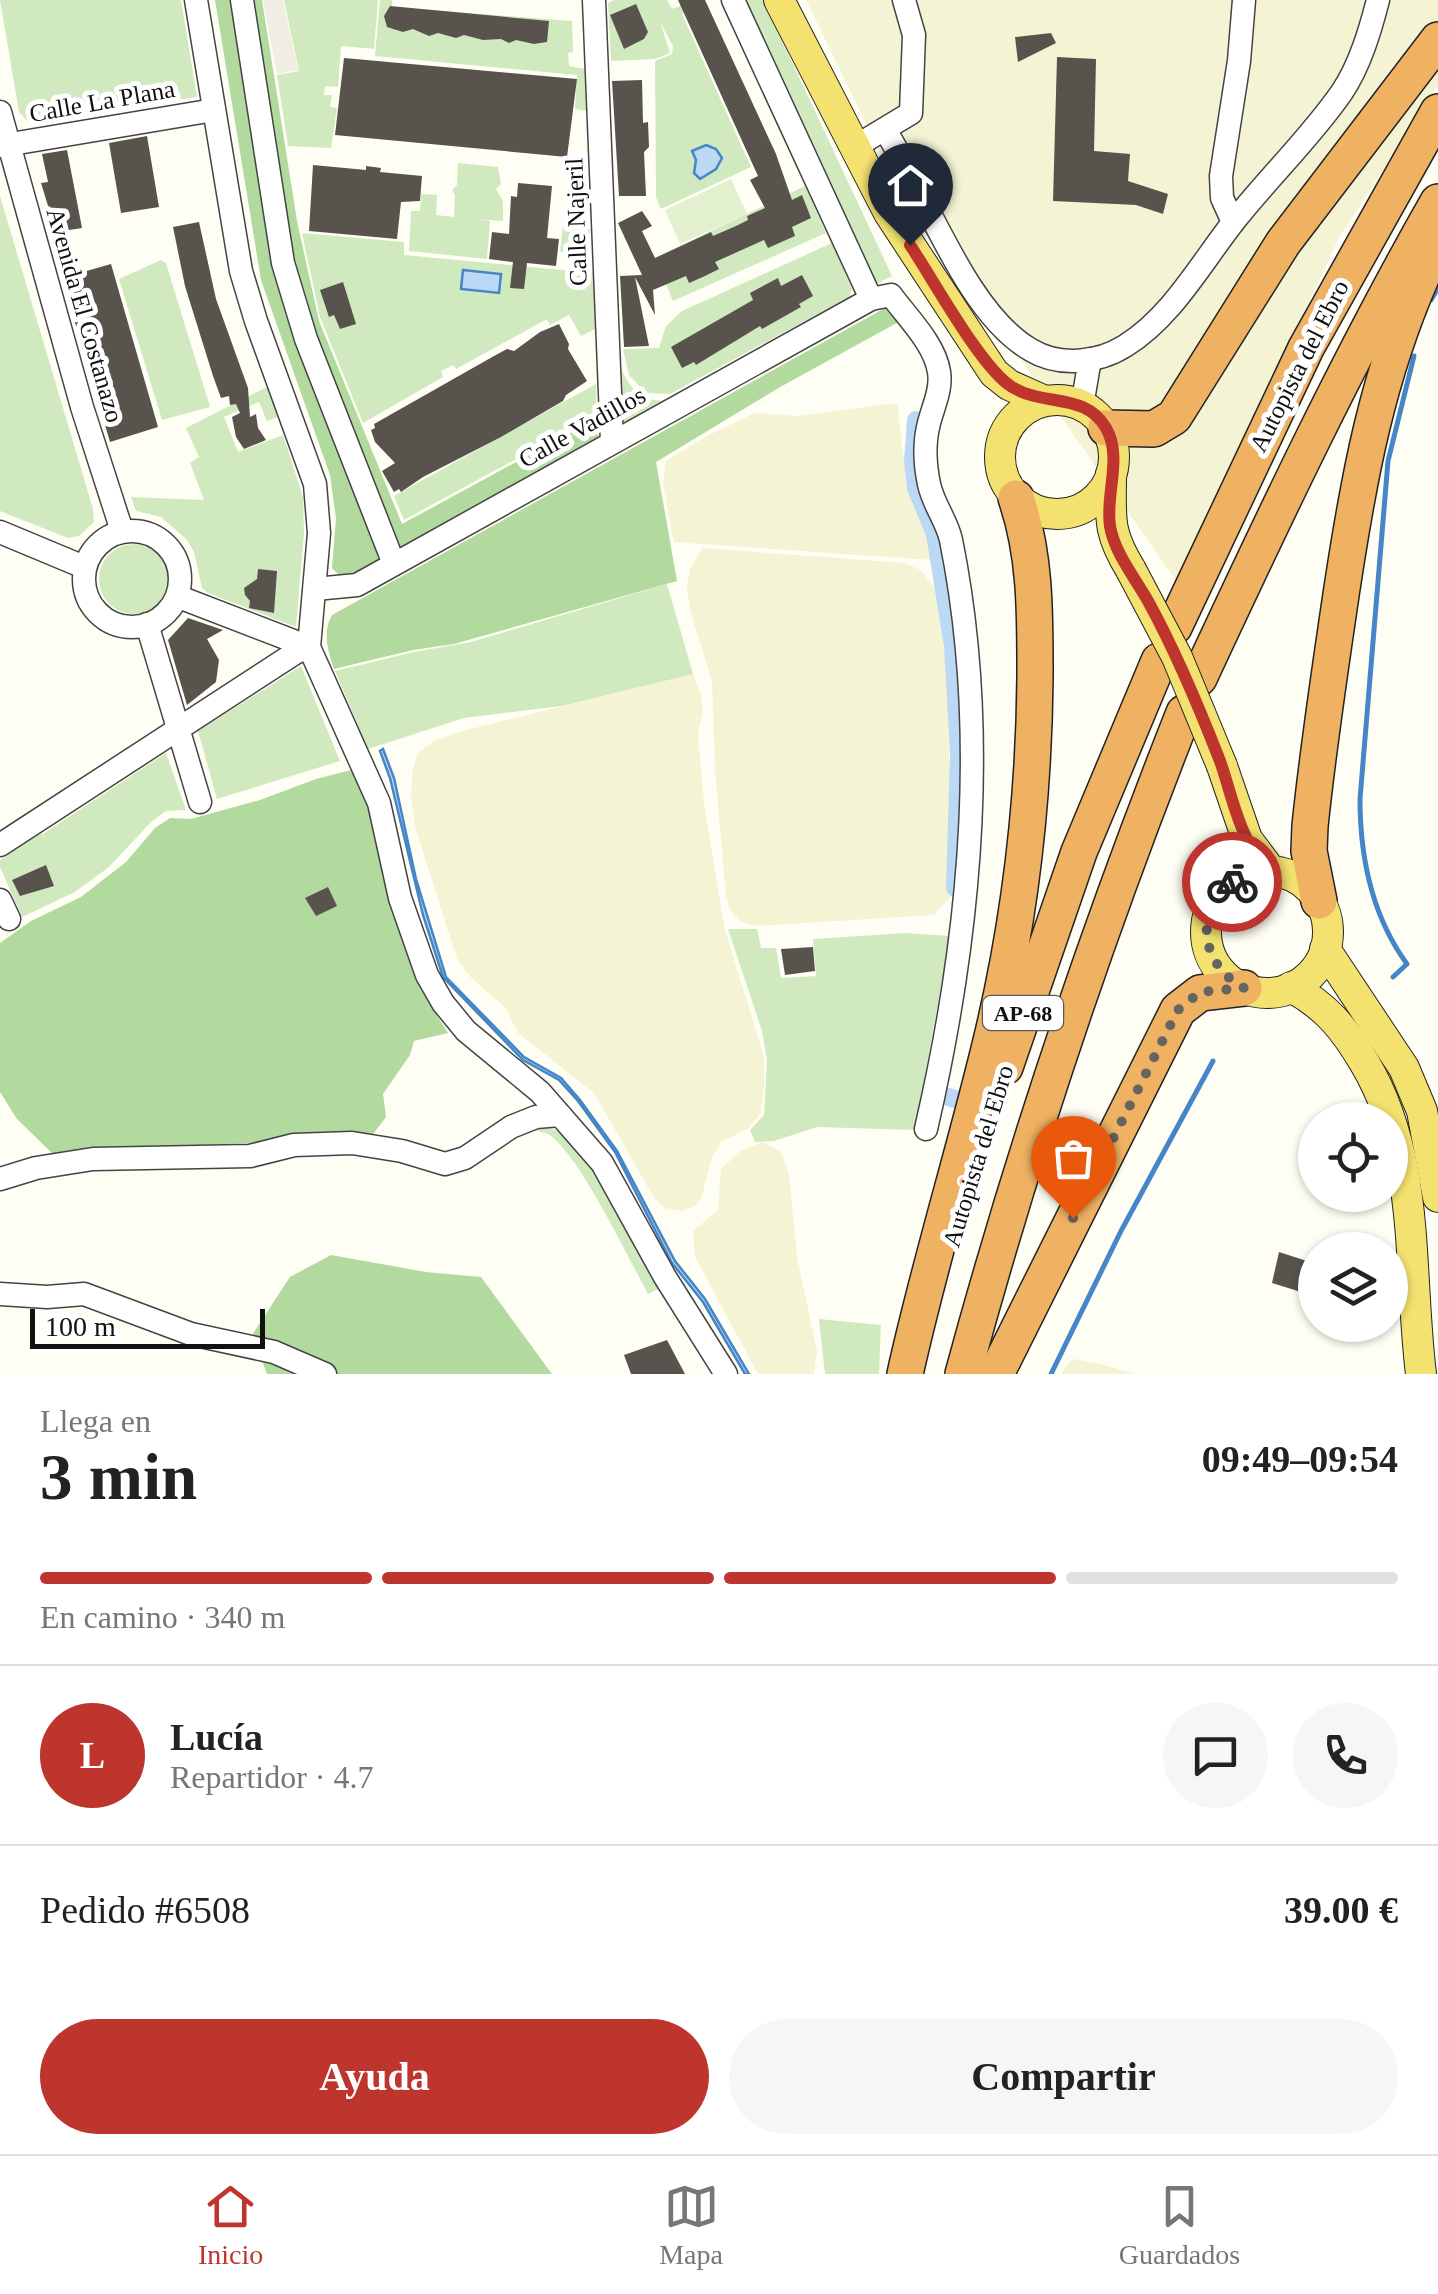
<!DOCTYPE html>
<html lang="es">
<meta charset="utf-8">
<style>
:root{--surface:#fff;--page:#f6f6f6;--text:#222;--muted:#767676;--line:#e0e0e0;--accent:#bd352c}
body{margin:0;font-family:"Times New Roman",serif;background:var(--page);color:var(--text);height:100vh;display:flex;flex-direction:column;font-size:38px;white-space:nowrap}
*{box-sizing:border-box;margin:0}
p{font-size:32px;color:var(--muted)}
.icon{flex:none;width:55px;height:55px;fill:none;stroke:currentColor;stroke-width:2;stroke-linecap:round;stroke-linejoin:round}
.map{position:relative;height:1374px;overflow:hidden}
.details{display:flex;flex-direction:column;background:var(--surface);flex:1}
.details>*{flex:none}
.buttons{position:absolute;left:1298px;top:1102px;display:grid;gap:20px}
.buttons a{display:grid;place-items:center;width:110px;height:110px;border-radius:50%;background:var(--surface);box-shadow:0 2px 8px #0004;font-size:50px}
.scale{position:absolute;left:30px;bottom:25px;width:235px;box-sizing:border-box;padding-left:10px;border:5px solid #111;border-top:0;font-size:28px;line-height:35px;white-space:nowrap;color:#111;-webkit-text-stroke:8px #fff;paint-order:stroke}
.pin{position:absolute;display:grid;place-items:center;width:85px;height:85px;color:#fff;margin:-102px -42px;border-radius:50% 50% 50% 0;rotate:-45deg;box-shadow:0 0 10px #0007}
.pin .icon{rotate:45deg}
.courier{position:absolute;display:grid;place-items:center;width:100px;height:100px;margin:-50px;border:8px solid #bd352c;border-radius:50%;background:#fff;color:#222;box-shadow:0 2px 12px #0007}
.summary em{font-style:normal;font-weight:800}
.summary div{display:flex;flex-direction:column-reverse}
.summary{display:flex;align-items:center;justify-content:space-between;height:170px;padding:0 40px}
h1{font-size:65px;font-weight:800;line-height:75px}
.bar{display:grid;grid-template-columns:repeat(4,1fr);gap:15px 10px;align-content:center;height:120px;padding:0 40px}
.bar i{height:12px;border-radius:8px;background:var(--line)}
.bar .active{background:var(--accent)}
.bar p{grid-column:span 4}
.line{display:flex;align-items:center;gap:25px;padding:0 40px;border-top:2px solid var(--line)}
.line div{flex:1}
.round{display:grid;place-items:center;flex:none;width:105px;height:105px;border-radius:52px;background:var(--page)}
.button{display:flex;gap:20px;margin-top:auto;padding:20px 40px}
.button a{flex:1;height:115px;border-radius:60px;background:var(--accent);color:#fff;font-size:40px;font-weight:800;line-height:115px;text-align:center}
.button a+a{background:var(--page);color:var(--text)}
.tab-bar{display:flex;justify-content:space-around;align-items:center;height:140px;border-top:2px solid var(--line);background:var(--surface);font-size:28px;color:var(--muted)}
.tab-bar a{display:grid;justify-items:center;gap:5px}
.tab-bar .active{color:var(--accent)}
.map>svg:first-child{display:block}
.farmland{fill:#f4f4d5}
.green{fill:#d0e9be}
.forest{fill:#b2d99e}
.pitch{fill:#e2f0d0}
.plaza{fill:#f0eee2}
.water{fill:#bbd9f4;stroke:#4586c9;stroke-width:2.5}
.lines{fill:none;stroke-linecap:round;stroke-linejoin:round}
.stream{stroke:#4586c9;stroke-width:5}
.canal{stroke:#bbd9f4;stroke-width:18}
.building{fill:#59534d}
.minor-casing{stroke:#444;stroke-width:25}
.major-casing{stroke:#222;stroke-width:32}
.highway-casing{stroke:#222;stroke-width:38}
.minor{stroke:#fff;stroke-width:22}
.major{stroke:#f3e170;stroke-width:30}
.highway{stroke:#efb263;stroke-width:35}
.major-bridge-casing{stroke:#222;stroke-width:32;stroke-linecap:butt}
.major-bridge{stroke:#f3e170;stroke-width:30}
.done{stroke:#646461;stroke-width:10;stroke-dasharray:0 18}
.route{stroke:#bd352c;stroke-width:12}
.labels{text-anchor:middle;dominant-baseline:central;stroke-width:10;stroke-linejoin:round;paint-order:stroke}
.shield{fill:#fff;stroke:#585858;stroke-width:2.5}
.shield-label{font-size:22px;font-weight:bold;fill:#111}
.street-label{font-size:25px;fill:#111;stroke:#fff}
</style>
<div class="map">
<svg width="1438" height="1374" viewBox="0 0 1438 1374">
<rect width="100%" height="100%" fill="#fffef5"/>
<g class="farmland">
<path d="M806 0H1438V86L1340 236 1177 582 891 175Z"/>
<path d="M897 403 907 486 935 553 932 560 674 542 663 484 666 461 703 438 754 413 797 416Z"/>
<path d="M702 548 904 563 921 570 937 591 947 648 952 895 934 915 756 926 741 922 731 912 726 898 715 769 712 682 690 610 687 588 690 569Z"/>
<path d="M693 674 701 694 703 712 698 733 704 803 724 926 764 1057V1087L761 1113 748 1129 722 1141 712 1157 701 1199 694 1207 682 1211 665 1208 654 1198 594 1093 518 1033 505 1007 472 979 457 959 415 827 411 798 412 773 417 754 432 742 458 732Z"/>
<path d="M763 1142 781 1152 789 1175 797 1257 817 1351 814 1374H758L695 1257 693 1231 718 1210 721 1169 741 1150Z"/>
<path d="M1076 1359 1104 1365 1135 1374H1061L1070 1361Z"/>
</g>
<g class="green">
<path d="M0 0H181L197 97 27 121 19 112Z"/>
<path d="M284 0H378L374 49 341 46 338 87 325 86 324 95H332L330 107 337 108 331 148 288 146 277 75 299 71Z"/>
<path d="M380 0H392V7L572 21 573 52 568 53 569 66 586 69 587 111 575 109 577 75 375 56Z"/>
<path d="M614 0H667L672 9 682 5 685 12 682 14 751 167 661 209 656 197 655 61 672 54 673 46 660 22 670 53 655 59 611 61 608 3Z"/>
<path d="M743 0H763L892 276 876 284Z"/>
<path d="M458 163 498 167 501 184 496 189 503 202V221L476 219 490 221 487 259 409 251 411 211H420L421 194 437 195 436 215 454 217 455 195 452 190 457 185Z"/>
<path d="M805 186 826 233 673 301 655 258Z"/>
<path d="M0 196 93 509 94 522 79 536 68 538 0 511Z"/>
<path d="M563 226 590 229 588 259 569 258V253L560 252Z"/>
<path d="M302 233 404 242V255L594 273 595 329 581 336 569 315 550 325 547 319 456 369 453 365 441 371 443 377 363 423 320 317Z"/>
<path d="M832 243 852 289 849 297 670 394 646 393 629 375 623 349 659 348 666 326 682 311Z"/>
<path d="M161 260 166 263 210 407 162 420 119 279Z"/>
<path d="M620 367C630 388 641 403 667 400L622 429Z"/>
<path d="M596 384 597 415 404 520 394 496Z"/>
<path d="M267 387 278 417 267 421 259 402 224 417 238 452 283 435 303 497 304 533 296 627 208 593 202 588 194 552 187 540 161 517 136 511 131 497 204 500 190 463 199 457 186 428Z"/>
<circle cx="134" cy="579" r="35"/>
<path d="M667 584 693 674 562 706 464 718 368 749 335 671 414 652 471 642Z"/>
<path d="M301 666 340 761 217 799 198 731Z"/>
<path d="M166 753 186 810 166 811 151 822 109 867 75 892 22 917 0 867V860L41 833 44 838 43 834Z"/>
<path d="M728 929H757L761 948H776L781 978 816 976 813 939 906 933 950 936 915 1130 817 1127 774 1141 755 1142 750 1130 764 1115 767 1060 762 1031Z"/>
<path d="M549 1128C587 1136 643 1251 663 1287L648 1294C629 1259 578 1152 548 1134 543 1132 538 1131 533 1130Z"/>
<path d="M819 1319 881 1325 879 1374H825Z"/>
</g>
<g class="forest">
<path d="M215 0H262L297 221 319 321 402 524 597 418 598 437 358 574 342 578 332 568 336 518 330 475 261 280Z"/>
<path d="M885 308 896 309 904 319 782 386 656 462 677 581 454 644 413 650 334 669C328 651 322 632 332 615Z"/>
<path d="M351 770 362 776 412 964 421 990 448 1033 414 1041 410 1055 383 1094 386 1117 371 1137 159 1147 55 1156 17 1119 0 1092V943L31 921 81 897 126 862 155 828 170 818 191 819 260 800 316 779Z"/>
<path d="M331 1255 426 1272 481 1277 552 1374H267L252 1335 290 1277Z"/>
</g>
<path class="pitch" d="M731 179 747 214 680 244 665 210Z"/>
<path class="plaza" d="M263 0H283L298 70 277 74Z"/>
<g class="water">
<path d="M706 145 716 149 722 158 716 169 700 179 694 173 696 160 692 151Z"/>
<path d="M463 270 501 274 499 293 461 289Z"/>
<path d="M383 749 394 778 416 879 446 977 524 1057 561 1078 580 1100 617 1151 675 1261 705 1299 749 1374H745L703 1302 672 1263 615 1152 578 1101 559 1080 523 1060 443 977 423 915 390 778 380 751Z"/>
</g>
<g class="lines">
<g class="stream">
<path d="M1431 300 1438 288"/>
<path d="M1393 977 1407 964C1372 916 1360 859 1360 799L1388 461 1414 356"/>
<path d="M1051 1374 1121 1231 1213 1061"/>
</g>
<g class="canal">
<path d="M916 420 913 461 916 488 935 534 953 646 959 753 955 888"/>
<path d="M948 1097 959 1100"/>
</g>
</g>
<g class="building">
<path d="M678 0H705L776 154 792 200 802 195 811 218 792 227 795 236 768 248 764 240 715 262 719 269 705 276 689 283 686 276 653 290 655 315 635 277 649 346 624 347 620 276 642 275 618 223 642 211 652 226 642 231 655 258 711 232 713 236 736 226 748 220 747 216 765 208 750 180 758 176Z"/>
<path d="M636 4 648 32 644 39 624 49 610 15Z"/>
<path d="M390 6 549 21 547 42 534 44 516 40 509 43 501 39 483 40 464 35 456 38 438 33 429 36 413 29 403 32 387 27 384 16Z"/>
<path d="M1051 33 1056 43 1018 62 1015 37Z"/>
<path d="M1057 57 1096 59 1094 151 1130 154 1128 181 1168 194 1163 214 1136 205 1053 201Z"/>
<path d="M344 58 577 79 567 157 335 135Z"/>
<path d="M642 80 643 123 648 122 649 147 644 152 646 196H619L612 81Z"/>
<path d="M147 136 159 207 121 213 109 143Z"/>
<path d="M67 150 82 228 56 232 41 183 48 182 42 154Z"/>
<path d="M313 165 366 170V166L381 168 380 172 422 176 420 201 401 202 397 239 309 231Z"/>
<path d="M518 183 552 186 547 238 559 239 556 266 527 263 524 289 510 288 513 262 489 259 492 232 509 234 511 196 517 197Z"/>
<path d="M199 222 216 299 248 388 250 417 256 414 258 428 266 440 244 449 236 437 232 417 240 413 236 404 230 405 229 396 221 398 213 376 185 286 173 227Z"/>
<path d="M111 264 158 427 110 442 62 278Z"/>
<path d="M802 275 813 296 799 304 801 307 762 329 760 326 696 365 694 362 682 368 671 347 753 300 750 293 778 278 781 286Z"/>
<path d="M343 282 356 324 340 329 334 315 329 317 320 290Z"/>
<path d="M559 324 569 344 568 349 587 381 566 395 563 401 501 437 423 477 401 492 399 489 394 492 382 471 395 463 375 442 371 430 375 428 374 424 494 356 507 349 514 351 540 332Z"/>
<path d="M258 569 277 571 274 613 249 608 250 601 245 595 244 588 257 579Z"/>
<path d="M188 618 223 630 207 639 219 660 216 682 187 705 168 640Z"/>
<path d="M46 865 54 886 20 896 12 880Z"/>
<path d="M328 887 337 906 316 916 305 898Z"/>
<path d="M813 947 815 971 785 975 781 949Z"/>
<path d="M1279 1252 1310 1262 1301 1292 1272 1283Z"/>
<path d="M667 1340 685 1374H631L624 1355Z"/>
</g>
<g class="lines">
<g class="minor-casing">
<g id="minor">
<path d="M196 0 241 271 256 321 315 484 319 533 309 647 379 803 400 898 427 975 443 1003 466 1031 540 1092 602 1163 665 1277 726 1374"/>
<path d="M242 0 283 263 306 339 394 564"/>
<path d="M594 0 612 442"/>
<path d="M733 0 871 299"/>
<path d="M0 112 82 407 122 531"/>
<path d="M885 130C926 194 966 313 1031 350 1059 367 1098 363 1125 346 1172 317 1201 263 1235 220 1269 177 1311 137 1342 92 1360 65 1370 31 1378 0"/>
<path d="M0 146 214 110"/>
<path d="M853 148 911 113 914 35 904 0"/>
<path d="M1233 222 1222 198 1221 176 1239 61 1244 0"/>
<path d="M1082 406 1090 359"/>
<circle cx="132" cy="579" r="48"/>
<path d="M0 532 84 567"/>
<path d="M315 589 357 585 871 299 891 295C907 317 935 344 939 372 942 389 933 407 929 423 924 442 925 465 929 484 933 504 947 521 951 540 990 733 970 939 926 1129"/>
<path d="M179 597 309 647"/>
<path d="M147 624 200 802"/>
<path d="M0 845 295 653 309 647"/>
<path d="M0 900 9 919"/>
<path d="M0 1179 36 1168 93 1159 250 1156 294 1145 352 1143 402 1151 445 1164 465 1158 511 1127 536 1117 560 1115"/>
<path d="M0 1294 47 1297 84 1294 191 1334 274 1352 325 1374"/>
</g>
</g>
<g class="major-casing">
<g id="major">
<path d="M779 0 889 213 994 373 1009 385 1045 401"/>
<circle cx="1057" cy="457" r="57"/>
<path d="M1111 474C1111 518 1107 531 1131 570"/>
<path d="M1222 766 1247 839 1271 871"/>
<circle cx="1267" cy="932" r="61"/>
<path d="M1325 949 1404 1068 1422 1111 1438 1197"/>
<path d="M1291 987C1326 1006 1344 1028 1364 1062 1421 1157 1408 1268 1421 1374"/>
</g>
</g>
<g class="highway-casing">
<g id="highway">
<path d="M1106 428 1154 429 1174 417 1283 243 1438 40"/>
<path d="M1174 627 1306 348 1438 112"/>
<path d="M1199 678C1274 517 1350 356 1438 202"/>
<path d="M1319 901 1309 851 1310 826C1317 758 1327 690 1337 622 1356 490 1377 362 1438 242"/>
<path d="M1005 1067 1079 852 1159 661"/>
<path d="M905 1374C930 1261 965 1150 992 1037 1020 920 1034 798 1035 677 1035 617 1036 555 1016 498"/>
<path d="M963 1374C1024 1149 1098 930 1184 713"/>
<path d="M996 1374 1178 1010 1200 993 1244 988"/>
</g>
</g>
<use href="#minor" class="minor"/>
<use href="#major" class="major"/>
<use href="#highway" class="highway"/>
<g class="major-bridge-casing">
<path id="major-bridge" d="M1131 570 1177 657 1222 766"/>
</g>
<use href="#major-bridge" class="major-bridge"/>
</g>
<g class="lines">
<path class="done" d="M1073 1218 1178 1010 1200 992 1244 988C1202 966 1192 913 1232 882"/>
<path class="route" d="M910 245C933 279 981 368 1012 387 1045 407 1085 392 1106 428 1123 457 1105 495 1110 526 1114 552 1135 578 1148 601 1176 652 1199 707 1220 761 1229 786 1235 817 1248 841 1254 851 1263 861 1270 871L1246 874 1232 882"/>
</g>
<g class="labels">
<rect class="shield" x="983" y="996" width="80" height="34" rx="8"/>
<g class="shield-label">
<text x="1023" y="1013">AP-68</text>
</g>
<g class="street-label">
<text transform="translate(102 101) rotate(-10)">Calle La Plana</text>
<text transform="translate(576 222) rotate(-92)">Calle Najeril</text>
<text transform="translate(85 315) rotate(74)">Avenida El Costanazo</text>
<text transform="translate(1299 366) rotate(-63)">Autopista del Ebro</text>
<text transform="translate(582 427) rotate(-29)">Calle Vadillos</text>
<text transform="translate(978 1156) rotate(-73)">Autopista del Ebro</text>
</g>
</g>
</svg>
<div class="buttons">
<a><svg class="icon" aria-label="locate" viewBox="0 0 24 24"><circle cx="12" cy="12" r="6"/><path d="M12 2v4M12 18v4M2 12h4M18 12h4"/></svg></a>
<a><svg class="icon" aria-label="layers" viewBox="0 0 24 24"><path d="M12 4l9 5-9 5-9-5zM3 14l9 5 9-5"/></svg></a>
</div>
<div class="scale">100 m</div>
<div class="pin" style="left:1073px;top:1218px;background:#ea580c"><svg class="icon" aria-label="bag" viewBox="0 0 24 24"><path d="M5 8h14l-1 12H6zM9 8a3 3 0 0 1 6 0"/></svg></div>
<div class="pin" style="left:910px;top:245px;background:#1f2937"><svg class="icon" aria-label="home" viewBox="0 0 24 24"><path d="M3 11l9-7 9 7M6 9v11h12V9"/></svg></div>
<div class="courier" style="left:1232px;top:882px"><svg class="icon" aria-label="bike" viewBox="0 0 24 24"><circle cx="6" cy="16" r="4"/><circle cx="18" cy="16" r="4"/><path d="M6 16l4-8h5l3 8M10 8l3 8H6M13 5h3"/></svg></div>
</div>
<section class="details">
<div class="summary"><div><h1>3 min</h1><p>Llega en</p></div><em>09:49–09:54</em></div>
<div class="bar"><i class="active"></i><i class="active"></i><i class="active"></i><i></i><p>En camino · 340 m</p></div>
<div class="line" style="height:180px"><b class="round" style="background:var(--accent);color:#fff">L</b><div><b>Lucía</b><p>Repartidor · 4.7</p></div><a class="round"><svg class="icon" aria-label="chat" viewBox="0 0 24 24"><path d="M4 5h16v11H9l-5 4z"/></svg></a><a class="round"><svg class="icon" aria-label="phone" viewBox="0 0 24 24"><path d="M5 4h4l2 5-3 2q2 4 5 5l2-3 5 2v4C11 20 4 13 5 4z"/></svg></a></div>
<div class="line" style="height:130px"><div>Pedido #6508</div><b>39.00 €</b></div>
<div class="button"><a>Ayuda</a><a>Compartir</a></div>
</section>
<nav class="tab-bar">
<a class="active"><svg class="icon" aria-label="home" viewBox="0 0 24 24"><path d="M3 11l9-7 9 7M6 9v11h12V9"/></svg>Inicio</a>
<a><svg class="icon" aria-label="map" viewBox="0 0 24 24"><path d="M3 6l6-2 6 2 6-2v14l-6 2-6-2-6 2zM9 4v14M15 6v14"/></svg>Mapa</a>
<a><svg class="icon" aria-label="saved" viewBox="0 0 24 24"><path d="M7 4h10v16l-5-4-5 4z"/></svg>Guardados</a>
</nav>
